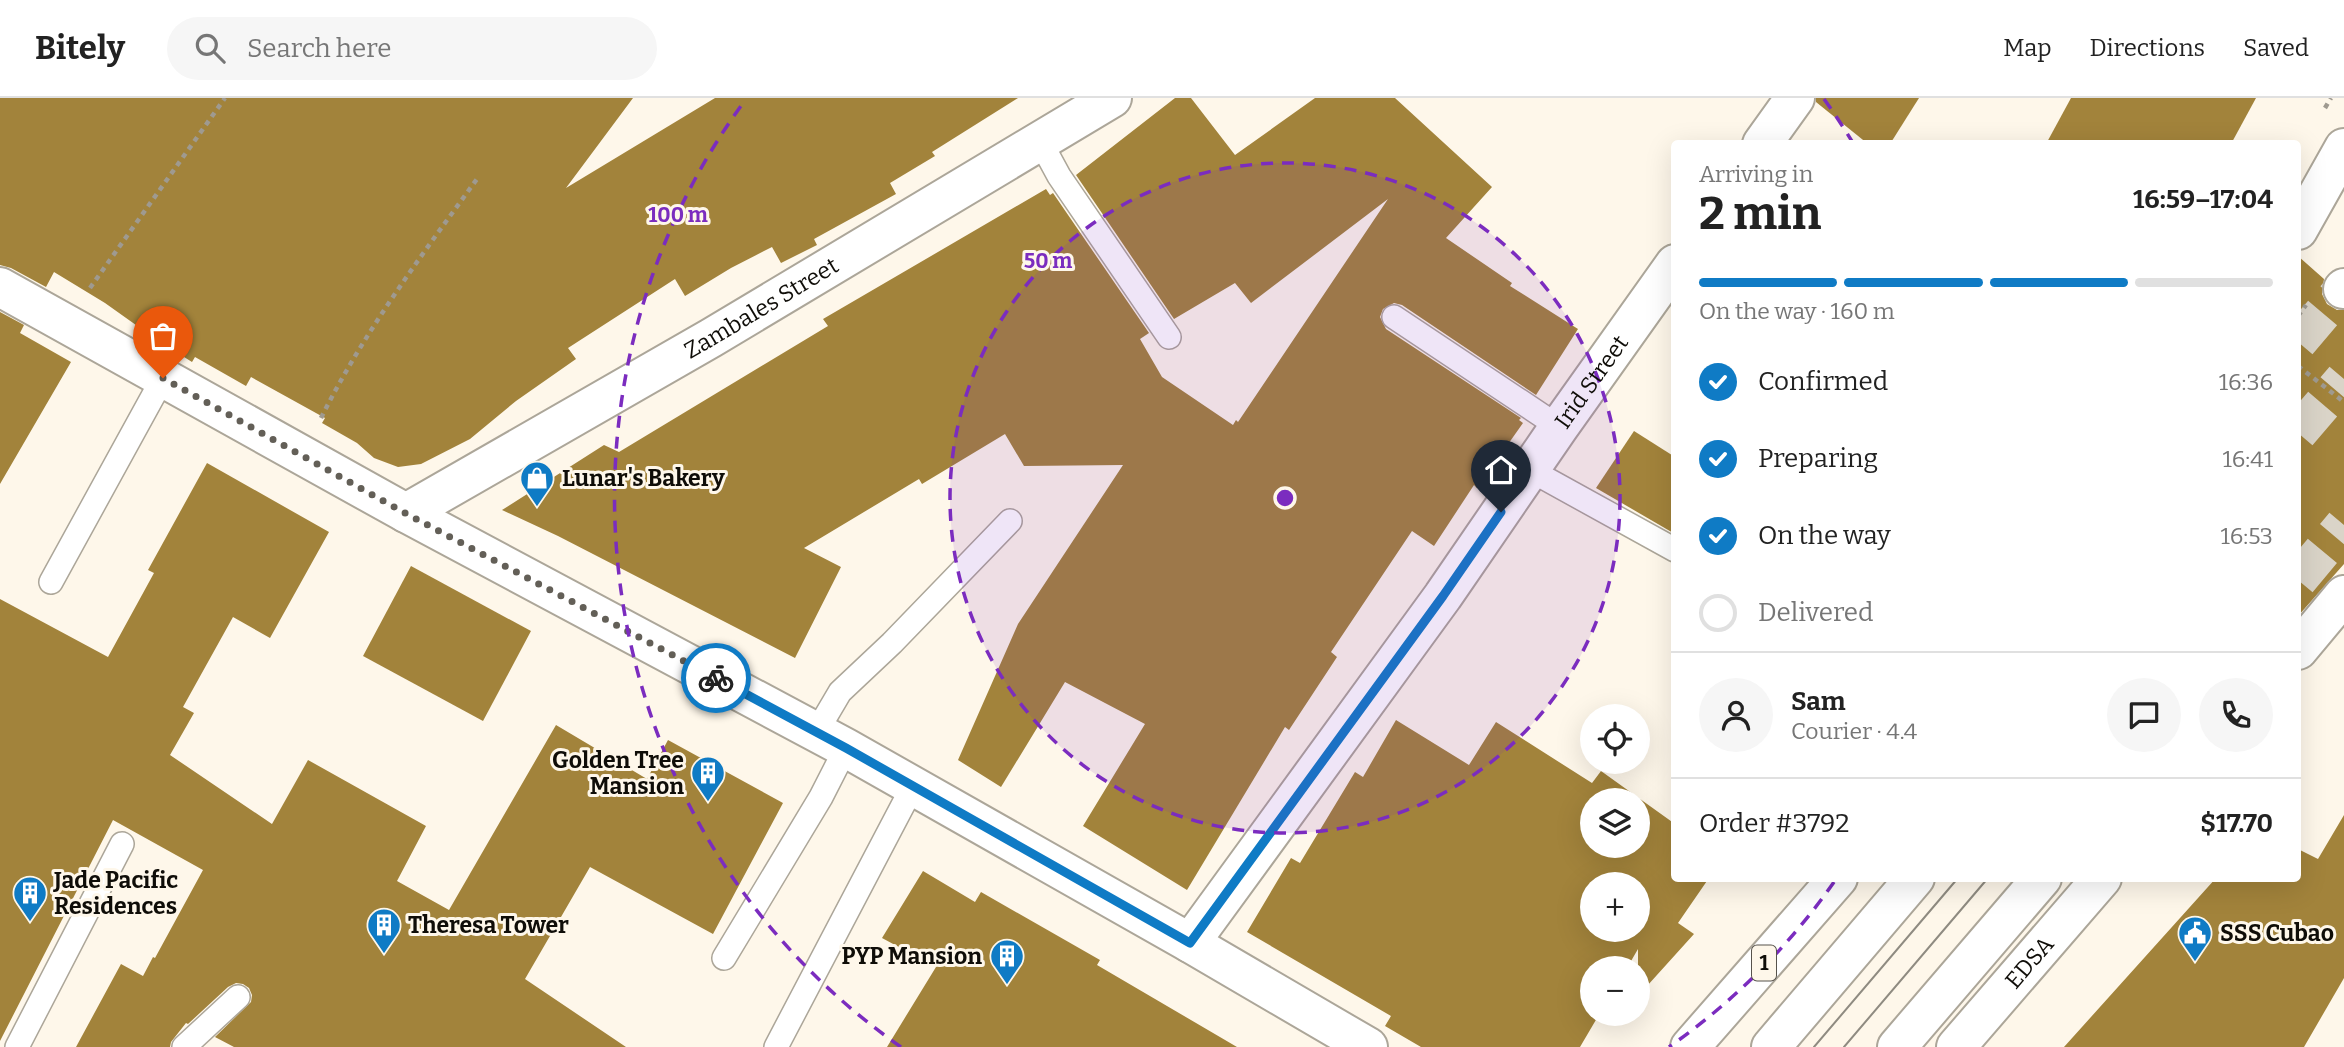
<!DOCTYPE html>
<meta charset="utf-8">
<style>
:root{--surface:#fff;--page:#f6f6f6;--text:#222;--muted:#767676;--line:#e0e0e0;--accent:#0f7bc5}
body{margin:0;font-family:Bitter,serif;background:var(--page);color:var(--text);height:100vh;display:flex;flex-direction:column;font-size:26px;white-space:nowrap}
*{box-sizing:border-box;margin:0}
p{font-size:23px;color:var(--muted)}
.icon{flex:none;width:38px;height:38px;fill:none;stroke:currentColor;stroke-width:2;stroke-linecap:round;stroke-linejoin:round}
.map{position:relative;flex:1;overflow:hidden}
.drawer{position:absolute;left:1671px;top:42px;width:630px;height:742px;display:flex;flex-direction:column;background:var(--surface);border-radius:7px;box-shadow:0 7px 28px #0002}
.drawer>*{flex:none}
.fabs{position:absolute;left:1580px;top:606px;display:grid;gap:14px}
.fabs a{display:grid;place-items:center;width:70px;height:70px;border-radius:50%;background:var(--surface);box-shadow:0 7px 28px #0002;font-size:35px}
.pin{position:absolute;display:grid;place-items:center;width:60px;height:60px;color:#fff;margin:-72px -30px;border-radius:50% 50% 50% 0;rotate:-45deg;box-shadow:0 0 7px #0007}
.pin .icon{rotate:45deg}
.courier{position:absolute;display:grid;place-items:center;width:70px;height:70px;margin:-35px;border:5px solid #0f7bc5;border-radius:50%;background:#fff;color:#222;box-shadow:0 2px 9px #0007}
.head em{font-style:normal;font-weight:700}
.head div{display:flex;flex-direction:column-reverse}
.head{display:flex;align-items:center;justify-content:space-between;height:119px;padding:0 28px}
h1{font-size:46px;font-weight:700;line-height:52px}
.bar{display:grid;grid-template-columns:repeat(4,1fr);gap:10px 7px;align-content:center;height:84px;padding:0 28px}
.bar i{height:9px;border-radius:5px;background:var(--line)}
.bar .active{background:var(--accent)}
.bar p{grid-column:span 4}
.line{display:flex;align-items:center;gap:18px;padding:0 28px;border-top:2px solid var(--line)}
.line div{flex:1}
.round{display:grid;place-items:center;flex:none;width:74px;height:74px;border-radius:37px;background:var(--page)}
ol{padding:0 28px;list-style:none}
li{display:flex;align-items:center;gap:21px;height:77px}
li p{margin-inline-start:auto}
li .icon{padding:7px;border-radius:50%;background:var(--accent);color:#fff;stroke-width:4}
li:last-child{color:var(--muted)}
li i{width:38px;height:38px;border:4px solid var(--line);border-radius:50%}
header{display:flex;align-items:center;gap:42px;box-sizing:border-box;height:98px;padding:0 35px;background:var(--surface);border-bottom:2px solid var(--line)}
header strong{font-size:33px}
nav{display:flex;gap:38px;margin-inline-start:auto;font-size:24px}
.search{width:490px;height:63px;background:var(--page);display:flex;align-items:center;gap:18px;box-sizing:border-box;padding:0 24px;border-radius:38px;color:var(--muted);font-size:26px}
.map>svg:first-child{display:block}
.building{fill:#a2833b;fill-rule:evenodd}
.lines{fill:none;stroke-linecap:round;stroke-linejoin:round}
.primary-tunnel{stroke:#dad4c8;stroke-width:38;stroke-dasharray:38 19;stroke-linecap:butt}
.trunk-tunnel{stroke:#dad4c8;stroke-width:38;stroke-dasharray:38 19;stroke-linecap:butt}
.service-casing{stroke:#aca699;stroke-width:26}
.minor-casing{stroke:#aca699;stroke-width:42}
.primary-casing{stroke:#aca699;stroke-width:42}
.trunk-casing{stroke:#aca699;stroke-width:42}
.path{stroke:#9f9a90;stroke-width:4.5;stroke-dasharray:5 5;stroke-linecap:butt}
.service{stroke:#fff;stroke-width:23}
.minor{stroke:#fff;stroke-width:38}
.primary{stroke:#fff;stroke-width:38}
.trunk{stroke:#fff;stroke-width:38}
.tram{stroke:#8f8b81;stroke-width:2}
.path-bridge{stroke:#9f9a90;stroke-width:4.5;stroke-dasharray:5 5;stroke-linecap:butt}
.done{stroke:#635f57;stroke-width:7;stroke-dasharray:0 12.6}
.route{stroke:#0f7bc5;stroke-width:9}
.ring{fill:none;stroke:#7b2cbf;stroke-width:3.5;stroke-dasharray:12 9}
.labels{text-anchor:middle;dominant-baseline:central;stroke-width:6;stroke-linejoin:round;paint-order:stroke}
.shield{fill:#fef7ea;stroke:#57534c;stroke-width:2}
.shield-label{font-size:21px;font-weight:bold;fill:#0f0d08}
.street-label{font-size:23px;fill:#0f0d08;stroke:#fef7ea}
.poi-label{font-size:23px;font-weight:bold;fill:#0f0d08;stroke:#fef7ea;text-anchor:start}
.centre{fill:#7b2cbf;stroke:#fef7ea;stroke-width:3.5}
.ring-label{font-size:21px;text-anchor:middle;font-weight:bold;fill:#7b2cbf;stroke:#fef7ea;stroke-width:6;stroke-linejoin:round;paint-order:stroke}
</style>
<header>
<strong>Bitely</strong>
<div class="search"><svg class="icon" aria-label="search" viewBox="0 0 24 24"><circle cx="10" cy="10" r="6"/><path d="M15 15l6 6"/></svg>Search here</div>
<nav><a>Map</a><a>Directions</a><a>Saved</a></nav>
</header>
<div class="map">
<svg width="2344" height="949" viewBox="0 0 2344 949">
<rect width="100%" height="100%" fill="#fef7ea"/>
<g class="building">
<path d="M0 0H633L566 90 715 0H1018L932 54 935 58 890 85 896 96 814 141 817 147 781 165 772 149 731 170 685 198 675 181 568 250 576 261 516 303 470 341 421 366 398 369 374 360 357 345 322 325 325 320 251 279 246 288 195 259 192 264 157 242 105 205 54 174 46 189 11 170 0 167Z"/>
<path d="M1175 0H1191L1235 57 1315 0H1395L1492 89 1446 140 1512 185 1510 188 1578 231 1536 297 1402 207 1394 205 1383 211 1380 219 1386 231 1521 320 1519 322 1523 325 1477 390 1474 387 1434 448 1412 433 1331 554 1337 559 1289 632 1285 629 1187 792 1083 728 1145 626 1065 584 1001 689 958 662 1018 526 1123 367 1024 368 1005 336 922 386 919 381 804 450 841 469 795 560 558 438 502 412 604 347 619 354 828 228 823 221 1046 91 1050 97 1053 95 1149 235 1140 241 1162 279 1233 327 1236 322 1238 324 1388 101 1251 205 1235 185 1174 221 1076 77Z"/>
<path d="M1816 0H1919L1890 46H1868L1816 4Z"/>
<path d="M2071 0H2256L2231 46H2046Z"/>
<path d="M2298 158 2324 181 2322 196 2327 206 2337 212H2344V466L2298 518Z"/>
<path d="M0 214 24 227 20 235 71 264 0 386Z"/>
<path d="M1634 333 1675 359V436L1596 390Z"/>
<path d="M207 365 329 434 270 540 233 519 183 609 194 615 170 657 272 726 308 662 426 728 397 783 449 812 556 627 647 681 668 642 783 705 713 836 590 769 525 881 626 949H234L215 939 251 904 252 897 249 890 243 886 236 885 228 889 188 926 186 925 171 944 170 949H76L121 866 143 878 153 859 155 860 203 772 113 722 0 943V501L108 559 154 475 148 472Z"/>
<path d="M411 468 531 533 483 623 363 558Z"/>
<path d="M1396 622 1469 667 1496 624 1592 685 1601 673 1675 726V780H1709L1678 825 1694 836 1638 898V851L1627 870H1592V915H1600L1580 949H1421L1385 928 1391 918 1247 834 1291 760 1300 765 1355 674 1363 679ZM1592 702H1638V747H1592ZM1592 786H1638V831H1592Z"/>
<path d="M2344 717V880L2304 949H2064L2216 780H2298V751L2318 761Z"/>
<path d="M923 773 975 804 981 794 1100 862 1097 867 1237 949H887L936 869 882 840Z"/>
</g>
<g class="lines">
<path class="primary-tunnel" d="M2298 244 2343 191"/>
<g class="trunk-tunnel">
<path d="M2298 335 2344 281"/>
<path d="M2298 482 2344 427"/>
</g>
<g class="service-casing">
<g id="service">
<path d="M1040 43 1059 78 1169 239"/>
<path d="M1394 219 1559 329"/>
<path d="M1530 372 1675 452"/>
<path d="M51 484 163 280"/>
<path d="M817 633 840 594 892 545 1010 423"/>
<path d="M724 860 821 699 846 650"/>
<path d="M17 949 122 746"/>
<path d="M184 949 238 899"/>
<path d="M776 949 913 688"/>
</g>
</g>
<g class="minor-casing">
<g id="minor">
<path d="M1762 46 1795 0"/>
<path d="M0 189 406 415 846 650 1190 845 1368 949"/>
<path id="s1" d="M406 415 711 240 1112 0"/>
<path id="s2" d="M1190 845 1443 498 1559 329 1675 166"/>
</g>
</g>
<g class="primary-casing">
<g id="primary">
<path d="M2298 132 2344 50"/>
<path d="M2343 191 2344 190"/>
<path d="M2298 552 2344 497"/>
<path d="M1690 949 1838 780"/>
<path id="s3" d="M1956 949 2102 780"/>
</g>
</g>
<g class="trunk-casing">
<g id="trunk">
<path d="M1771 949 1915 780"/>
<path d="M1897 949 2042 780"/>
</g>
</g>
<g class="path">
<path d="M2325 10 2331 0"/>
<path d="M90 190 225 0"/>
<path d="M2298 218 2306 207"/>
<path d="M321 320C364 234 421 158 477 81"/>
</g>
<use href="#service" class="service"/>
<use href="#minor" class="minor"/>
<use href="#primary" class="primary"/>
<use href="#trunk" class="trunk"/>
<g class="tram">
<path d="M1814 949 1958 780"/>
<path d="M1844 949 1988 780"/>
</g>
<path class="path-bridge" d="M2298 268 2344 304"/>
</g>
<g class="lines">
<path class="done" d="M163 280 405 415 716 580"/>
<path class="route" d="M716 580 846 650 1190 845 1443 498 1501 414"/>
</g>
<circle cx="1285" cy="400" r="335" fill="#7b2cbf" fill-opacity=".12"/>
<g class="ring">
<circle cx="1285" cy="400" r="335"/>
<path d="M1834 784A670 670 0 0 1 1669 949M901 949A670 670 0 0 1 746 1M1824 1A670 670 0 0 1 1853 45"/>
</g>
<defs>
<g id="shop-pin" transform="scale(1.75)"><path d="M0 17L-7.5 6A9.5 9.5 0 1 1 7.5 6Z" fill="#0f7bc5" stroke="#fef7ea"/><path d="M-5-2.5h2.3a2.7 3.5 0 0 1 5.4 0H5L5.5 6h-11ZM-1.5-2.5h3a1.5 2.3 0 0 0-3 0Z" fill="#fff"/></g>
<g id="building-pin" transform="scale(1.75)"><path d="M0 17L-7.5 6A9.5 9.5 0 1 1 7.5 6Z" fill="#0f7bc5" stroke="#fef7ea"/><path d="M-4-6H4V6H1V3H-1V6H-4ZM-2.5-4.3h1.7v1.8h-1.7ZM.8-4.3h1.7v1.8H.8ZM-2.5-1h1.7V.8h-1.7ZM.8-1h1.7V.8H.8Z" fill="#fff"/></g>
<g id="civic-pin" transform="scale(1.75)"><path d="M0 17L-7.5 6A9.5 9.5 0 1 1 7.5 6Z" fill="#0f7bc5" stroke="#fef7ea"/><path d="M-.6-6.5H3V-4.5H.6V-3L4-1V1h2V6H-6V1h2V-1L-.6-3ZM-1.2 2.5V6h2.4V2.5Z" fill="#fff"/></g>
</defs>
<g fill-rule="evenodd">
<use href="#shop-pin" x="537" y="380"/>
<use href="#building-pin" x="708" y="675"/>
<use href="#building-pin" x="30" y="795"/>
<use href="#building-pin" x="384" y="827"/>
<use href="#civic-pin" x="2195" y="835"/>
<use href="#building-pin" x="1007" y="858"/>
</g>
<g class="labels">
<rect class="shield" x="1752" y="847.5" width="24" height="35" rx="5"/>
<g class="shield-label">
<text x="1764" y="865">1</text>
</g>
<g class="street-label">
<text stroke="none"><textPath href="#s1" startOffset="410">Zambales Street</textPath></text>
<text stroke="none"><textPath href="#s2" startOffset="690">Irid Street</textPath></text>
<text stroke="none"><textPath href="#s3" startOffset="112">EDSA</textPath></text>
</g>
<g class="poi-label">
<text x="562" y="380">Lunar's Bakery</text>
<text x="684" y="662" text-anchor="end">Golden Tree<tspan x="684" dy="26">Mansion</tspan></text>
<text x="54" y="782">Jade Pacific<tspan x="54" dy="26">Residences</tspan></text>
<text x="408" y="827">Theresa Tower</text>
<text x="2220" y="835">SSS Cubao</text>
<text x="982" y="858" text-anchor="end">PYP Mansion</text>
</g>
</g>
<circle cx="1285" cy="400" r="10" class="centre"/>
<g class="ring-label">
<text x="678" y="124">100 m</text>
<text x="1048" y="170">50 m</text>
</g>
</svg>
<div class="fabs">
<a><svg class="icon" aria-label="locate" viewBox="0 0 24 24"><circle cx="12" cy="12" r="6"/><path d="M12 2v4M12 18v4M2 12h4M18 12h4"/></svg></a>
<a><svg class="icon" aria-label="layers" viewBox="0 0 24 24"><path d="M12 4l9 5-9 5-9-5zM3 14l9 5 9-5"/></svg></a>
<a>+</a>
<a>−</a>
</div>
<div class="pin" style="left:163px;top:280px;background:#ea580c"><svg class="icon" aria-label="bag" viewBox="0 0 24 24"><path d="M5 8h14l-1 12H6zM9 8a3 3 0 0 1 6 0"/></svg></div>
<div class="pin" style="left:1501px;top:414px;background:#1f2937"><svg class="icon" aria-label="home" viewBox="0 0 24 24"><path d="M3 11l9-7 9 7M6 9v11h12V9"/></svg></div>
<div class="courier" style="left:716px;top:580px"><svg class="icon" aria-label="bike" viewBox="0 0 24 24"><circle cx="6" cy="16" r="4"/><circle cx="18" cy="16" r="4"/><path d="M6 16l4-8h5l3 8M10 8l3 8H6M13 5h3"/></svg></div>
<section class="drawer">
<div class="head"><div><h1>2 min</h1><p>Arriving in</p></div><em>16:59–17:04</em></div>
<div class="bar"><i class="active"></i><i class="active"></i><i class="active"></i><i></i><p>On the way · 160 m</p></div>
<ol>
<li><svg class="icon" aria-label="check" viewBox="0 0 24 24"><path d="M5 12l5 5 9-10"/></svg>Confirmed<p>16:36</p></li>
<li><svg class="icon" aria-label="check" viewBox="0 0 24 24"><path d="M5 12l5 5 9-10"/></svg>Preparing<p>16:41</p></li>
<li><svg class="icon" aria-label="check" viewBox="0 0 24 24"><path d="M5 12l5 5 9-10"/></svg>On the way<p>16:53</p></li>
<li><i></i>Delivered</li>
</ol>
<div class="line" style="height:126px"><a class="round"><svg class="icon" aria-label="person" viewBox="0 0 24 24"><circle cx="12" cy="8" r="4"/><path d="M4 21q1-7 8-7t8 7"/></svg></a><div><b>Sam</b><p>Courier · 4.4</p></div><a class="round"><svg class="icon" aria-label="chat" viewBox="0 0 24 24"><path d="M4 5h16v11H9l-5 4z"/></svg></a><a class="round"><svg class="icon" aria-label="phone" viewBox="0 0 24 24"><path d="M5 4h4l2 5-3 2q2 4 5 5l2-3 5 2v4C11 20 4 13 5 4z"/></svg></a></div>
<div class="line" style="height:91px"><div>Order #3792</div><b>$17.70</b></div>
</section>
</div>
